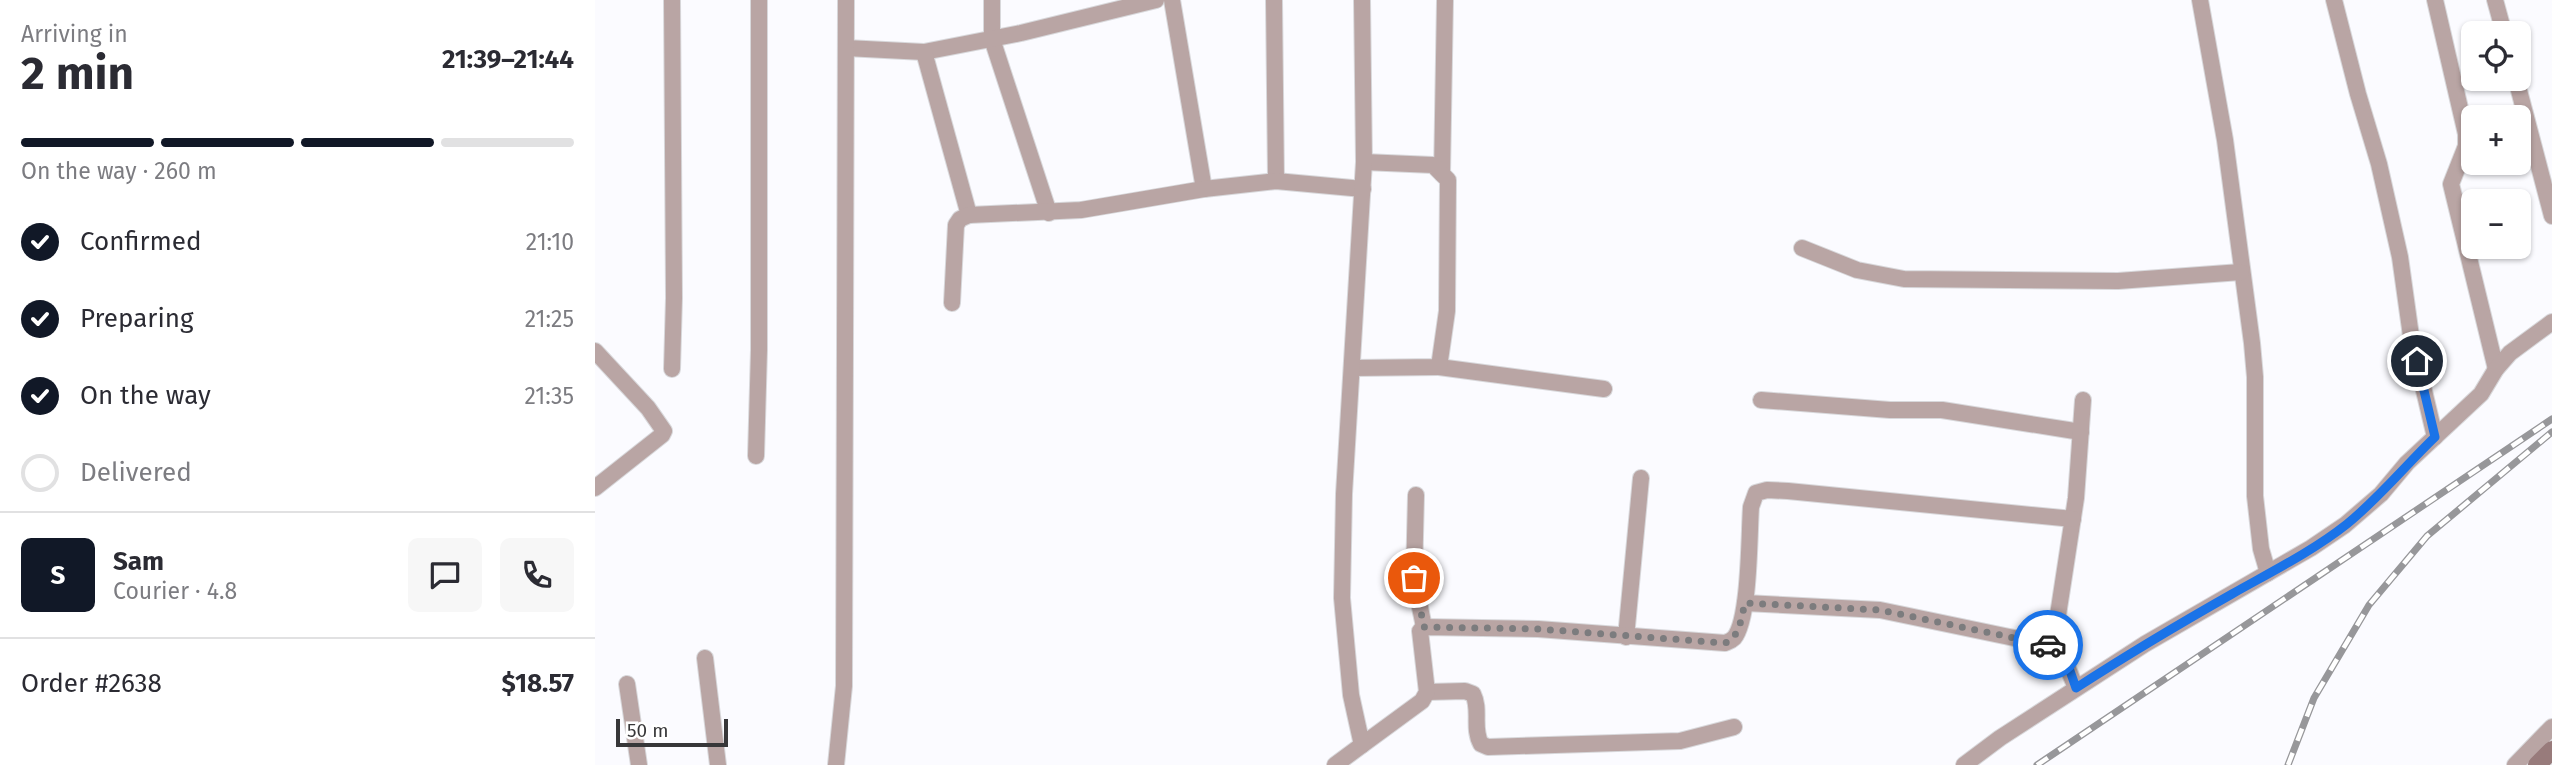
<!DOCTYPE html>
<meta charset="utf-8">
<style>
:root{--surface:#fff;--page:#f7f7f7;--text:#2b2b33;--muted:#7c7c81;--line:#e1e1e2;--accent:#111827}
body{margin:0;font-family:"Fira Sans",sans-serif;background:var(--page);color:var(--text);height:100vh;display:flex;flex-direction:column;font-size:26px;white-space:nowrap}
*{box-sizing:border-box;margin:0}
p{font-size:23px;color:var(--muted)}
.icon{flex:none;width:38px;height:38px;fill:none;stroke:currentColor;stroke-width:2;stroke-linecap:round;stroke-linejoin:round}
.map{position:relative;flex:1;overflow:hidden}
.panel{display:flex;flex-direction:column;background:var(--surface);width:595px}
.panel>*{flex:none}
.buttons{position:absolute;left:1866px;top:21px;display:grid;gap:14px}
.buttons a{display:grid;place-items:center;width:70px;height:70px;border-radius:10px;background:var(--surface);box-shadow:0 2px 5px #0004;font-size:35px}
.scale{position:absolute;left:21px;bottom:18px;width:112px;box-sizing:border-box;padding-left:7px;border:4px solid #373739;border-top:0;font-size:19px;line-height:24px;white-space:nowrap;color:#373739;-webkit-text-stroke:5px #fff;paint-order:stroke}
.pin{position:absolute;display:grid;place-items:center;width:60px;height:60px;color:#fff;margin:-30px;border:4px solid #fff;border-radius:50%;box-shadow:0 2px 7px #0007}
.courier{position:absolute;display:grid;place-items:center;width:70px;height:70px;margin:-35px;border:5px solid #1a73e8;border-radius:50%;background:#fff;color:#222;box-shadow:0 2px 9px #0007}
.summary em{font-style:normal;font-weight:700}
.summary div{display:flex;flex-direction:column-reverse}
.summary{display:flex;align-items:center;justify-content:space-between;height:119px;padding:0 21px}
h1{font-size:46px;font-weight:700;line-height:52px}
.bar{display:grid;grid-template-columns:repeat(4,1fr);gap:10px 7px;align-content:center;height:84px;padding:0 21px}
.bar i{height:9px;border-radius:5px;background:var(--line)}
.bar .current{background:var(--accent)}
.bar p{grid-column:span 4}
.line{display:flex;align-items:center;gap:18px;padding:0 21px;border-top:2px solid var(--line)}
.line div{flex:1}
.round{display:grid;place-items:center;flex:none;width:74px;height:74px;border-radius:10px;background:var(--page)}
ol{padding:0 21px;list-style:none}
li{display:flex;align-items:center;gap:21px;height:77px}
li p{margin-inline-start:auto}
li .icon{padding:7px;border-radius:50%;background:var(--accent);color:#fff;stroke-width:4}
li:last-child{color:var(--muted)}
li i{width:38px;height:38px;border:4px solid var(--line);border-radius:50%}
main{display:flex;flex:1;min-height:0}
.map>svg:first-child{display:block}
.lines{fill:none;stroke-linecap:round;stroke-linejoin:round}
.street-casing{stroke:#d8d8db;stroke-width:18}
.secondary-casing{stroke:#d8d8db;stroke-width:20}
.street{stroke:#b9a5a4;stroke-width:16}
.secondary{stroke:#987b7b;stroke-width:18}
.rail-casing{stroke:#97979a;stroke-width:7}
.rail{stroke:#fff;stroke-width:4.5;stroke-dasharray:13;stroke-linecap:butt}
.done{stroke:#7c7c7e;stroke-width:7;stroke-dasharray:0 12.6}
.route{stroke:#1a73e8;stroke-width:9}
</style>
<main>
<section class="panel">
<div class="summary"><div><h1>2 min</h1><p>Arriving in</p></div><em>21:39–21:44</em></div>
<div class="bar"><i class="current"></i><i class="current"></i><i class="current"></i><i></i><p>On the way · 260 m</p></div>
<ol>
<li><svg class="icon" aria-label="check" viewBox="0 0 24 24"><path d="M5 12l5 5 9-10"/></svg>Confirmed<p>21:10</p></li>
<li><svg class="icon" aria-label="check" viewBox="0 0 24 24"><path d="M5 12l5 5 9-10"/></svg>Preparing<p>21:25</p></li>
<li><svg class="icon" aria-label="check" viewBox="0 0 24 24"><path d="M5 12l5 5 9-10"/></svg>On the way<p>21:35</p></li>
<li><i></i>Delivered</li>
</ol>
<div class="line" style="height:126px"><b class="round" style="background:var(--accent);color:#fff">S</b><div><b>Sam</b><p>Courier · 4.8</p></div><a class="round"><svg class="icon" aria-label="chat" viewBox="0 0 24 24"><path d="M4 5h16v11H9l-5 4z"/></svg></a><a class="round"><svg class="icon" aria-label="phone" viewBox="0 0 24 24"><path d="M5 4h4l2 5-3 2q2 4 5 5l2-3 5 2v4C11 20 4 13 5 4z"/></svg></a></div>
<div class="line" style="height:91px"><div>Order #2638</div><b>$18.57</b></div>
</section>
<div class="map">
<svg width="1957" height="765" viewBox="0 0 1957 765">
<rect width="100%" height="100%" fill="#fbfbff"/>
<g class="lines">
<g class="street-casing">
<g id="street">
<path d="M397 0V39L454 213"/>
<path d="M577 0 609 189"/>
<path d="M679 0 681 181"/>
<path d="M1605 0 1630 140 1657 343 1660 377V496L1666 549 1673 573"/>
<path d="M1739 0 1763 94 1784 164 1805 257 1816 336 1840 437"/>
<path d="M1840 0 1871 134V146L1856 184 1901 369"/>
<path d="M1900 0 1909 33"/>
<path d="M251 48 329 52 426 33 561 0"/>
<path d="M329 52 374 215"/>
<path d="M1921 79 1957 216"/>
<path d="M847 174 850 0"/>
<path d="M1207 248 1262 270 1309 279 1523 281 1646 272"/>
<path d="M357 303 361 225 365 219 374 215 486 210 609 189 681 181 768 189"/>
<path d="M0 351 53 408 69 431 67 435 0 488"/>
<path d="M844 367 1009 389"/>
<path d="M757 368 844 367 852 311 853 180 838 165 769 162"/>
<path d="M77 369 79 298 77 0"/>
<path d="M1166 400 1295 410H1347L1486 432"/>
<path d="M161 456 164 350V0"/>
<path d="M821 495 819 578 829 627"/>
<path d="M1150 603 1285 610 1467 648"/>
<path d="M1031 637 1046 478"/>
<path d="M110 658 123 765"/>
<path d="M32 684 44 765"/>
<path d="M1481 688 1471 664 1463 615 1481 498 1488 400"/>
<path d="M832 692 870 691 878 694C886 710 877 728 886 744L893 747 1085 741 1139 727"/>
<path d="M767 745 827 701 832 692 825 631 829 627 943 629 1130 643C1135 641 1136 641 1139 638 1155 619 1154 534 1156 507L1161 493 1172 490 1193 491 1478 519"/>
<path d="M241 765 249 686 251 0"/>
<path d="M740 765 767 745 756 695 747 598 749 494 769 162 767 0"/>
<path d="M1369 765 1405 738 1550 644 1716 548 1750 525 1786 494 1812 463 1886 394 1901 369 1915 353 1957 322"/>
<path d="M1920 765 1957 727"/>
</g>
</g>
<g class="secondary-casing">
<path id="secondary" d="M1942 765 1957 750"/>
</g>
<use href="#street" class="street"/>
<use href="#secondary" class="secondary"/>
<g class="rail-casing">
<g id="rail">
<path d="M1442 765 1957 419"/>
<path d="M1693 765 1719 698 1774 605 1832 536 1957 432"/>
</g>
</g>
<use href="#rail" class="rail"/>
</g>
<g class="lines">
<path class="done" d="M819 578 829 627 943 629 1130 643C1145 637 1146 618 1150 603L1285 610 1453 645"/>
<path class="route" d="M1453 645 1467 648 1481 688C1532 655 1584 624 1637 594 1676 572 1718 551 1752 524 1784 498 1810 466 1840 437L1822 361"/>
</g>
</svg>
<div class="buttons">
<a><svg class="icon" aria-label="locate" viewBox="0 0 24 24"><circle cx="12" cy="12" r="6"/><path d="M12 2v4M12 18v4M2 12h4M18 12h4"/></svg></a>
<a>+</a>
<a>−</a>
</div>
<div class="scale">50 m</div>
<div class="pin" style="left:819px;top:578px;background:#ea580c"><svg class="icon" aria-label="bag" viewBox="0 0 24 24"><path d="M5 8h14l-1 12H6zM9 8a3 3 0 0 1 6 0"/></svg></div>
<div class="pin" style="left:1822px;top:361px;background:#1f2937"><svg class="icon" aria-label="home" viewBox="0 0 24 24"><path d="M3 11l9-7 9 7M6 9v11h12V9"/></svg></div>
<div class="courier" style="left:1453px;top:645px"><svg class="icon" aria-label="car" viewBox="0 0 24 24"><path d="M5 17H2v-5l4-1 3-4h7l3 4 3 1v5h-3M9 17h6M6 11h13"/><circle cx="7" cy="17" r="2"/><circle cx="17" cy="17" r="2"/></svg></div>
</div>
</main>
